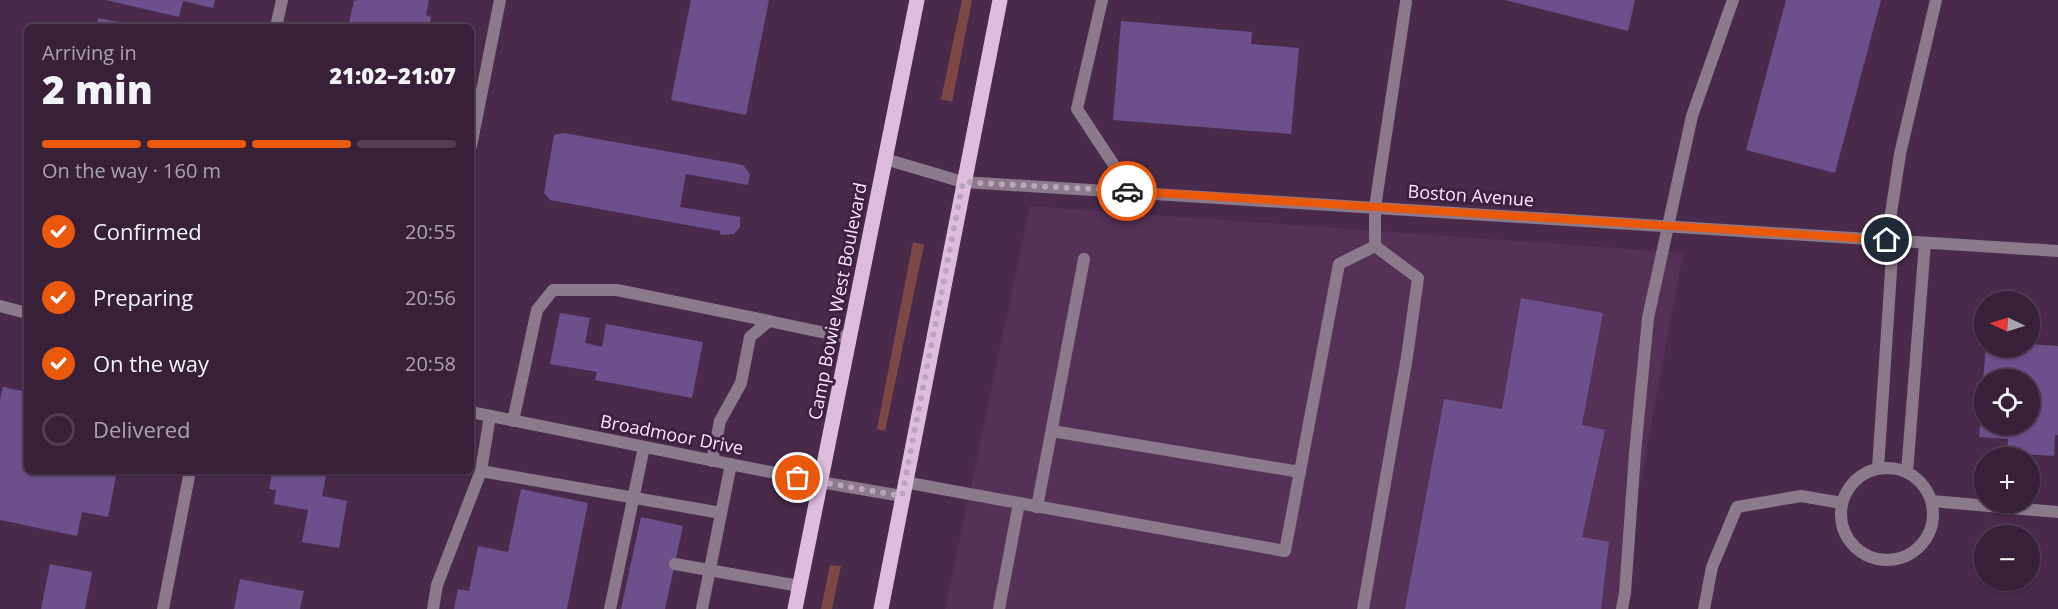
<!DOCTYPE html>
<meta charset="utf-8">
<style>
:root{--surface:#372038;--page:#3e2840;--text:#f1f3f6;--muted:#aaa3ae;--line:#513e53;--accent:#ea580c}
body{margin:0;font-family:"Open Sans",sans-serif;background:var(--page);color:var(--text);height:100vh;display:flex;flex-direction:column;font-size:22px;white-space:nowrap}
*{box-sizing:border-box;margin:0}
p{font-size:20px;color:var(--muted)}
.icon{flex:none;width:33px;height:33px;fill:none;stroke:currentColor;stroke-width:2;stroke-linecap:round;stroke-linejoin:round}
.map{position:relative;flex:1;overflow:hidden}
.details{position:absolute;left:24px;top:24px;width:450px;height:450px;display:flex;flex-direction:column;background:var(--surface);border-radius:9px;box-shadow:0 2px 4px #0004,0 0 0 2px var(--line)}
.details>*{flex:none}
.needle{width:39px;rotate:274deg}
.tools{position:absolute;left:1974px;top:291px;display:grid;gap:12px}
.tools a{display:grid;place-items:center;width:66px;height:66px;border-radius:50%;background:var(--surface);box-shadow:0 2px 4px #0004,0 0 0 2px var(--line);font-size:30px}
.pin{position:absolute;display:grid;place-items:center;width:51px;height:51px;color:#fff;margin:-26px;border:3px solid #fff;border-radius:50%;box-shadow:0 2px 6px #0007}
.courier{position:absolute;display:grid;place-items:center;width:60px;height:60px;margin:-30px;border:4px solid #ea580c;border-radius:50%;background:#fff;color:#222;box-shadow:0 2px 8px #0007}
.head em{font-style:normal;font-weight:800}
.head div{display:flex;flex-direction:column-reverse}
.head{display:flex;align-items:center;justify-content:space-between;height:102px;padding:0 18px}
h1{font-size:39px;font-weight:800;line-height:45px}
.bar{display:grid;grid-template-columns:repeat(4,1fr);gap:9px 6px;align-content:center;height:72px;padding:0 18px}
.bar i{height:8px;border-radius:4px;background:var(--line)}
.bar .on{background:var(--accent)}
.bar p{grid-column:span 4}
ol{padding:0 18px;list-style:none}
li{display:flex;align-items:center;gap:18px;height:66px}
li p{margin-inline-start:auto}
li .icon{padding:6px;border-radius:50%;background:var(--accent);color:#fff;stroke-width:4}
li:last-child{color:var(--muted)}
li i{width:33px;height:33px;border:3px solid var(--line);border-radius:50%}
.map>svg:first-child{display:block}
.built{fill:#553158}
.green{fill:#7d4844}
.building{fill:#6b508b}
.lines{fill:none;stroke-linecap:round;stroke-linejoin:round}
.service{stroke:#8a7a8b;stroke-width:12}
.minor{stroke:#8a7a8b;stroke-width:12}
.tertiary{stroke:#8a7a8b;stroke-width:12}
.primary{stroke:#ddbcde;stroke-width:15}
.done{stroke:#bca4bd;stroke-width:6;stroke-dasharray:0 10.8}
.route{stroke:#ea580c;stroke-width:8}
.labels{text-anchor:middle;dominant-baseline:central;stroke-width:6;stroke-linejoin:round;paint-order:stroke}
.street-label{font-size:18px;fill:#fae6fa;stroke:#3e2040}
</style>
<div class="map">
<svg width="2058" height="609" viewBox="0 0 2058 609">
<rect width="100%" height="100%" fill="#492a4b"/>
<path class="built" d="M1030 206 1683 253 1617 609H945Z"/>
<g class="green">
<path d="M962 0H972L952 102 941 99Z"/>
<path d="M913 242 924 245 885 431 877 429Z"/>
<path d="M830 565 841 566 832 609H821Z"/>
</g>
<g class="building">
<path d="M106 0H215L213 8 183 1 179 17Z"/>
<path d="M357 0H429L426 15 431 17 429 27H348L354 1Z"/>
<path d="M691 0H769L746 115 671 100Z"/>
<path d="M1505 0H1635L1628 31Z"/>
<path d="M1786 0H1881L1835 173 1746 150Z"/>
<path d="M98 18 137 26V27H97Z"/>
<path d="M1121 21 1252 32 1251 44 1299 48 1291 134 1113 120Z"/>
<path d="M564 133 743 165 750 174 748 185 686 174 680 207 740 217V227L734 234 723 235 720 234V231L550 200 544 193 554 135Z"/>
<path d="M1521 298 1603 313 1582 425 1605 430 1582 537 1609 542 1601 609H1405L1444 399 1502 409Z"/>
<path d="M560 313 590 318 585 343 602 347 606 324 703 342 692 398 595 380 597 372 550 364Z"/>
<path d="M2030 344 2058 346V435H2055L2054 456 2007 453 2008 439 1979 437 1983 388H1984V424H2030V380H1983L1986 346H2030Z"/>
<path d="M3 387 27 392V471H117L108 517 82 512 77 536 0 520V399Z"/>
<path d="M260 471H327L322 496 347 501 339 548 302 542 308 510 274 504 276 490 269 489 272 474Z"/>
<path d="M521 489 588 503 567 609H454L458 589 469 591 478 546 508 552Z"/>
<path d="M641 517 683 526 665 609H621Z"/>
<path d="M50 564 92 572 85 609H41Z"/>
<path d="M240 579 304 591 300 609H234Z"/>
</g>
<g class="lines">
<g class="service">
<path d="M1102 0 1077 109 1131 191"/>
<path d="M471 146 500 0"/>
<path d="M1887 240 1900 154 1936 0"/>
<path d="M513 421 537 310 553 290H617L769 321"/>
<path d="M1052 431 1300 472"/>
<path d="M712 461 720 421 741 383 750 337 769 321 849 338"/>
<circle cx="1887" cy="514" r="46"/>
<path d="M1878 468 1893 241"/>
<path d="M481 471 721 513"/>
<path d="M1907 472 1925 243"/>
<path d="M904 482 1019 503 999 609"/>
<path d="M1932 501 2058 512"/>
<path d="M1019 503 1285 551 1339 264 1375 246"/>
<path d="M1037 507 1084 259"/>
<path d="M675 564 799 586"/>
<path d="M433 609 437 585 481 471 490 416"/>
<path d="M610 609 644 447"/>
<path d="M702 609 731 464"/>
<path d="M1363 609 1407 357 1418 278 1375 246V207L1406 2"/>
<path d="M1622 609 1625 593 1635 453 1648 318 1692 116 1733 0"/>
<path d="M1704 609 1712 567 1737 507 1801 496 1842 503"/>
</g>
<g class="minor">
<path d="M276 27 282 0"/>
<path d="M885 159 963 182 2058 251"/>
<path d="M163 609 190 471"/>
</g>
<g class="tertiary">
<path d="M0 306 27 313"/>
<path d="M471 412 820 482 902 496"/>
</g>
<g class="primary">
<path d="M795 609 917 0"/>
<path d="M881 609 1000 0"/>
</g>
</g>
<g class="lines">
<path class="done" d="M798 478 902 496 963 182 1127 191"/>
<path class="route" d="M1127 191 1887 240"/>
</g>
<g class="labels">
<g class="street-label">
<text transform="translate(1471 195) rotate(4)">Boston Avenue</text>
<text transform="translate(837 301) rotate(-79)">Camp Bowie West Boulevard</text>
<text transform="translate(672 434) rotate(11)">Broadmoor Drive</text>
</g>
</g>
</svg>
<div class="tools">
<a><svg class="needle" viewBox="-14 -14 28 28"><path d="M0-13l5 13h-10z" fill="#e53935"/><path d="M0 13l5-13h-10z" fill="#aaa3ae"/></svg></a>
<a><svg class="icon" aria-label="locate" viewBox="0 0 24 24"><circle cx="12" cy="12" r="6"/><path d="M12 2v4M12 18v4M2 12h4M18 12h4"/></svg></a>
<a>+</a>
<a>−</a>
</div>
<div class="pin" style="left:798px;top:478px;background:#ea580c"><svg class="icon" aria-label="bag" viewBox="0 0 24 24"><path d="M5 8h14l-1 12H6zM9 8a3 3 0 0 1 6 0"/></svg></div>
<div class="pin" style="left:1887px;top:240px;background:#1f2937"><svg class="icon" aria-label="home" viewBox="0 0 24 24"><path d="M3 11l9-7 9 7M6 9v11h12V9"/></svg></div>
<div class="courier" style="left:1127px;top:191px"><svg class="icon" aria-label="car" viewBox="0 0 24 24"><path d="M5 17H2v-5l4-1 3-4h7l3 4 3 1v5h-3M9 17h6M6 11h13"/><circle cx="7" cy="17" r="2"/><circle cx="17" cy="17" r="2"/></svg></div>
<section class="details">
<div class="head"><div><h1>2 min</h1><p>Arriving in</p></div><em>21:02–21:07</em></div>
<div class="bar"><i class="on"></i><i class="on"></i><i class="on"></i><i></i><p>On the way · 160 m</p></div>
<ol>
<li><svg class="icon" aria-label="check" viewBox="0 0 24 24"><path d="M5 12l5 5 9-10"/></svg>Confirmed<p>20:55</p></li>
<li><svg class="icon" aria-label="check" viewBox="0 0 24 24"><path d="M5 12l5 5 9-10"/></svg>Preparing<p>20:56</p></li>
<li><svg class="icon" aria-label="check" viewBox="0 0 24 24"><path d="M5 12l5 5 9-10"/></svg>On the way<p>20:58</p></li>
<li><i></i>Delivered</li>
</ol>
</section>
</div>
